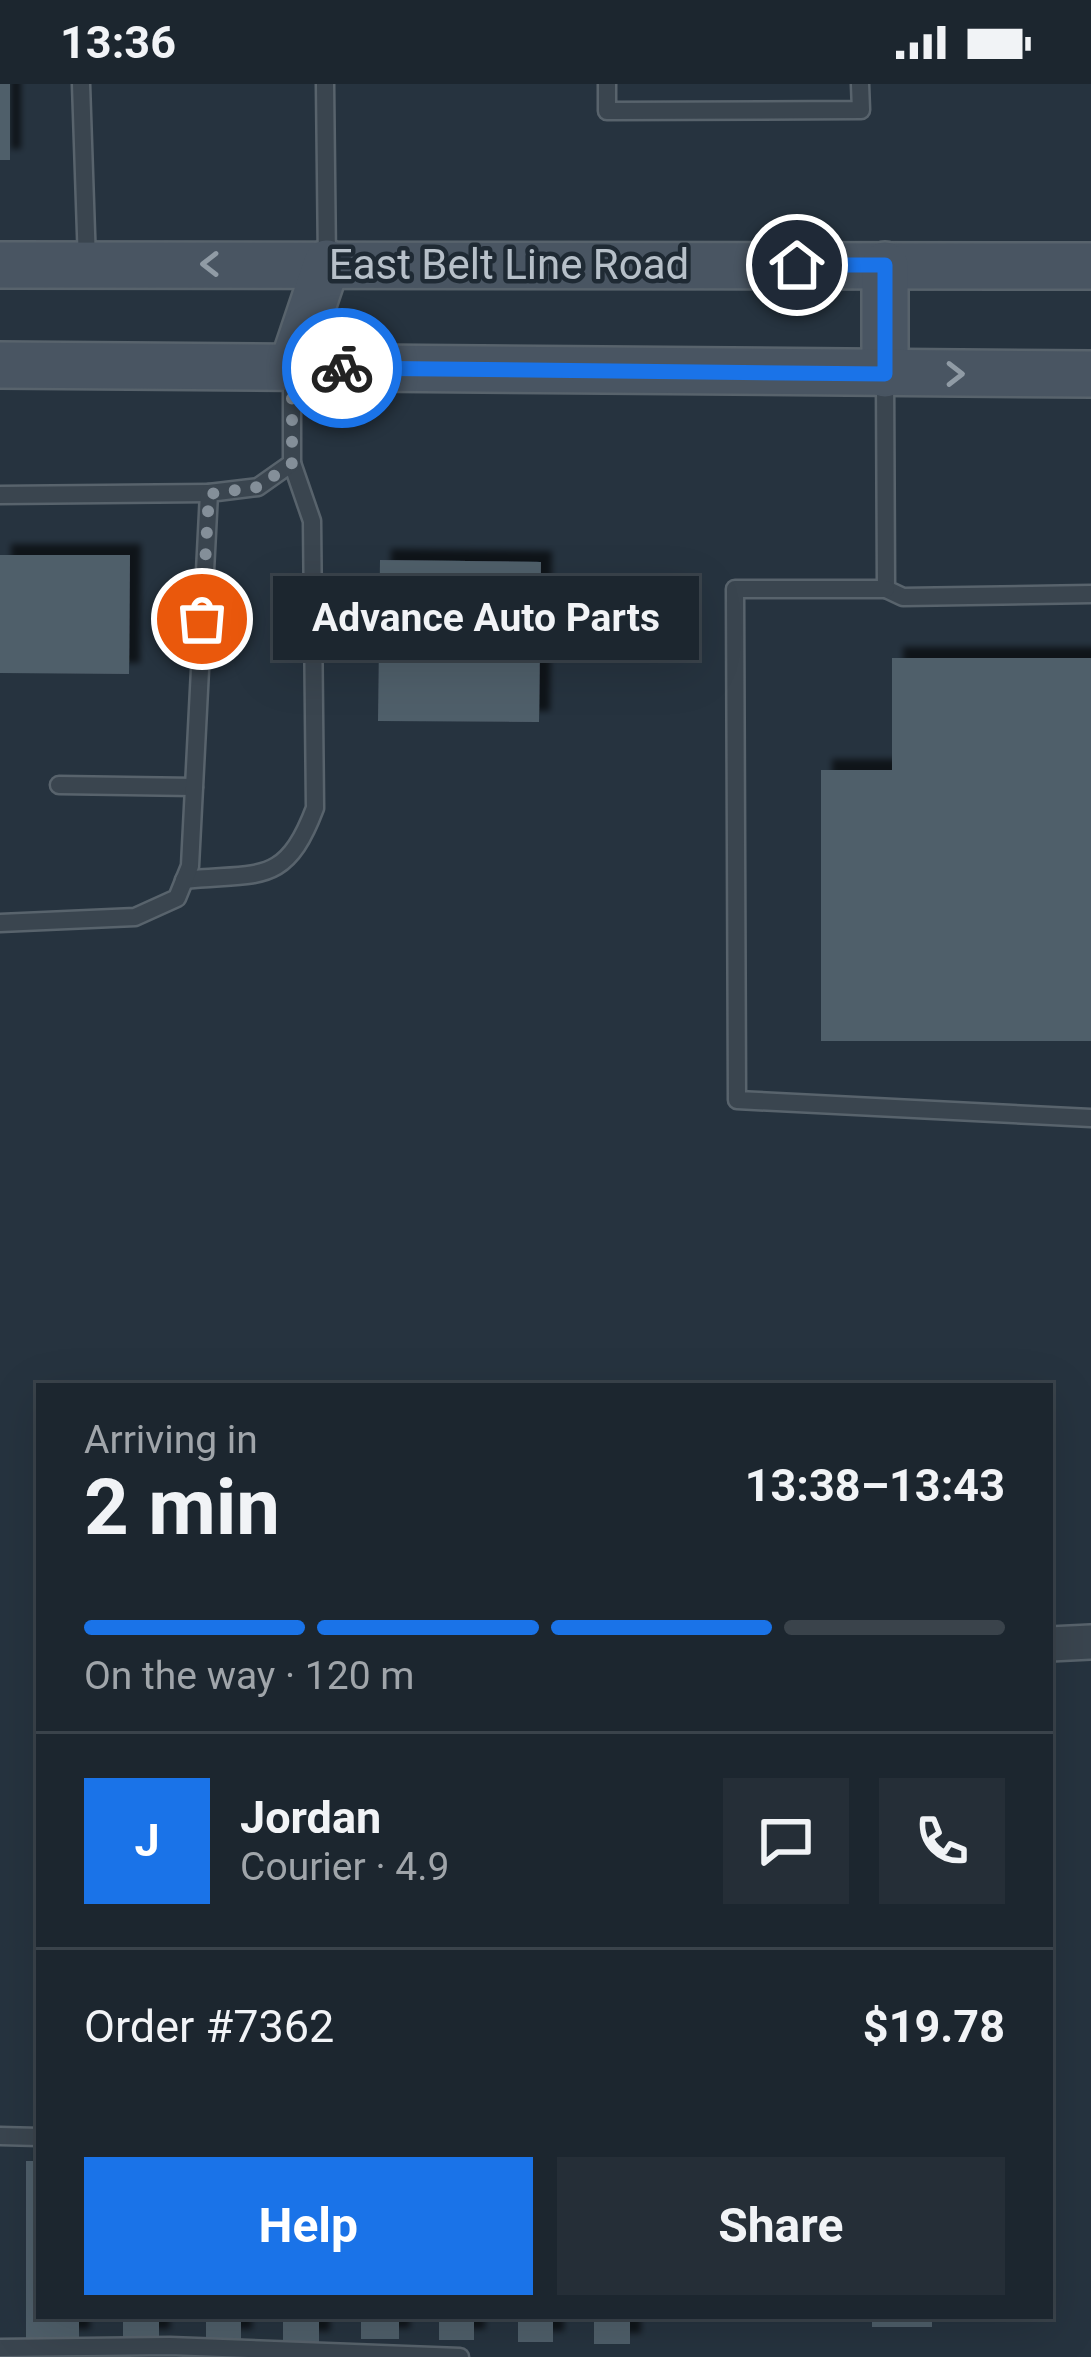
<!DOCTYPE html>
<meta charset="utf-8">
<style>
:root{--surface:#1c262f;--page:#252e37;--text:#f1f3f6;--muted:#a0a5aa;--line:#3a434b;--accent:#1a73e8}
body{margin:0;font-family:Roboto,sans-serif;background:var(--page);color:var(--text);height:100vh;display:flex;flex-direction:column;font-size:45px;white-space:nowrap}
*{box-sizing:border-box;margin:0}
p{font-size:39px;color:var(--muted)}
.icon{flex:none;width:66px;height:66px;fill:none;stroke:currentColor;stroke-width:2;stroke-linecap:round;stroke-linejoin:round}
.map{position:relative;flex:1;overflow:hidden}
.panel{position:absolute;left:36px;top:1299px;width:1017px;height:936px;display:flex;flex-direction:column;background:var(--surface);border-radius:0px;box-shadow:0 12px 48px #0002,0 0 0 3px var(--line)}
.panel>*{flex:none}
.pin{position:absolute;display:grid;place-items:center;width:102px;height:102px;color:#fff;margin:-51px;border:6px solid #fff;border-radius:50%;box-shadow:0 3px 12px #0007}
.courier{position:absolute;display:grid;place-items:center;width:120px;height:120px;margin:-60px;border:9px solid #1a73e8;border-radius:50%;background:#fff;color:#222;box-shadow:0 3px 15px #0007}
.bubble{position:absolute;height:84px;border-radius:0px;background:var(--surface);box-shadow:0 12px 48px #0002,0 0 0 3px var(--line);font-size:39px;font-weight:700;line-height:84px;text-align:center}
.head em{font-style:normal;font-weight:700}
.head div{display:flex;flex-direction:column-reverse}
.head{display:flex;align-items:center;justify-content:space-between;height:204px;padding:0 48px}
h1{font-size:78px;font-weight:700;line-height:90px}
.bar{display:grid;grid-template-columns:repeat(4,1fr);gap:18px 12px;align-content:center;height:144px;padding:0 48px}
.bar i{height:15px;border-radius:9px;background:var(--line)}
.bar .current{background:var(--accent)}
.bar p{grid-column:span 4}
.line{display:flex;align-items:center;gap:30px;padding:0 48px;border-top:3px solid var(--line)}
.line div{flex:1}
.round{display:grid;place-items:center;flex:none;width:126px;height:126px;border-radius:0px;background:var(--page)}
.action{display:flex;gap:24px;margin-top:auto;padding:24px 48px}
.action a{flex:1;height:138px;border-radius:0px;background:var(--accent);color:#fff;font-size:48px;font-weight:700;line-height:138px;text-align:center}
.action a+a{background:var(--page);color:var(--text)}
.status{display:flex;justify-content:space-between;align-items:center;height:84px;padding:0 60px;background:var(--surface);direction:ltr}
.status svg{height:33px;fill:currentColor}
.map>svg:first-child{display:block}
.building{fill:#505e6a;filter:url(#shadow)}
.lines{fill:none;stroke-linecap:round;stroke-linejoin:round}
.service-casing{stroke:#58636c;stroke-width:21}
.minor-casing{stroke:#58636c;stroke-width:38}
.secondary-casing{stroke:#58636c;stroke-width:50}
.service{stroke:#3a454f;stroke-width:16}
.minor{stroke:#3a454f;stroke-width:33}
.secondary{stroke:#495562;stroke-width:45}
.oneway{stroke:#909ba5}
.done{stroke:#848f99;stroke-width:12;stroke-dasharray:0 21.6}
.route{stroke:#1a73e8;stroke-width:15}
.labels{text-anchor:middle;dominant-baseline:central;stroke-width:9;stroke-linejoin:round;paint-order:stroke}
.street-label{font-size:42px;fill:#b7c0c9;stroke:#1f2a34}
</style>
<div class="status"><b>13:36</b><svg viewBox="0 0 49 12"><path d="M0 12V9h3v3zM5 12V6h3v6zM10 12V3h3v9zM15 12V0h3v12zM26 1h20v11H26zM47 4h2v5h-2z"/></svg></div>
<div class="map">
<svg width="1091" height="2273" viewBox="0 0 1091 2273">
<defs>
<filter id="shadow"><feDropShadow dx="11" dy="-11" stdDeviation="3" flood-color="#0009"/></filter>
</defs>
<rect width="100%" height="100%" fill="#26333f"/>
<g class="building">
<rect x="0" y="0" width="10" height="76"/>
<path d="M0 471H130L129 590 0 589Z"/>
<path d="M380 476 541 478 539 638 378 637Z"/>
<path d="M892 574H1091V957H821V686H892Z"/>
<path d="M26 2077H39V2232H79V2256H26Z"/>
<rect x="123" y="2232" width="36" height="24"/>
<rect x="206" y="2232" width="35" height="24"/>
<rect x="283" y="2232" width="36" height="26"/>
<rect x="361" y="2232" width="38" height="23"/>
<rect x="439" y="2232" width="35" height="24"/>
<rect x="518" y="2232" width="35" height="26"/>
<rect x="594" y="2232" width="36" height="28"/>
<rect x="872" y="2232" width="60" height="11"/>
</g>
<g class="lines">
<g class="service-casing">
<g id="service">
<path d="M81 0 87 179"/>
<path d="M325 0 327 178"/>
<path d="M607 0V27L861 26 860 0"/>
<path d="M885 291 886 505 903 513 1091 510"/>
<path d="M0 411 209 409"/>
<path d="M886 505H735L737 1016 1091 1034"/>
<path d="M59 701 194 703"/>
<path d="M184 796C260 788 285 803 315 724L312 437 292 379"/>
<path d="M0 839 135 833 177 814 190 782 209 409 258 403 292 379V284"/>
<path d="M0 2052 39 2053"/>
<path d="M0 2264 170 2262 460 2273"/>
</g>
</g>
<g class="minor-casing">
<path id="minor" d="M1050 1560 1091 1558"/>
</g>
<g class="secondary-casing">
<g id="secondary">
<path d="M0 181 1091 182"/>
<path d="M885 181V290"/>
<path d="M0 281 1091 290"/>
<path d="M292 283 327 179"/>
</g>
</g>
<use href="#service" class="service"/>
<use href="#minor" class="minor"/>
<use href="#secondary" class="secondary"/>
</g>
<defs><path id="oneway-chevron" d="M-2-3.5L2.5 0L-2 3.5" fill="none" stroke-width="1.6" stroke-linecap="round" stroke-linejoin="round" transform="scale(3)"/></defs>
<g class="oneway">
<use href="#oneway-chevron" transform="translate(210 180) rotate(180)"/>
<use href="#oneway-chevron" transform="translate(955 290)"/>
</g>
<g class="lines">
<path class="done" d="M202 535 209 410 258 403 292 379V283L342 284"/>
<path class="route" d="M342 284 885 290V181H797"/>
</g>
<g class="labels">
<g class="street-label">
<text x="509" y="180">East Belt Line Road</text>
</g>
</g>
</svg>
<div class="pin" style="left:202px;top:535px;background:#ea580c"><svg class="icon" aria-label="bag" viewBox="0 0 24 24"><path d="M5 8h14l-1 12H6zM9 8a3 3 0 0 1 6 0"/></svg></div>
<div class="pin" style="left:797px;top:181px;background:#1f2937"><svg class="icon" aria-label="home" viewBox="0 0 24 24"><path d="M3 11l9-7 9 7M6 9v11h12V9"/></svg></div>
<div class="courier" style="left:342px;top:284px"><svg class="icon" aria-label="bike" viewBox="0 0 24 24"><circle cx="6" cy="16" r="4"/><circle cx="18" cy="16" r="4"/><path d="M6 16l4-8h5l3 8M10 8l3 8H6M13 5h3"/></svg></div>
<div class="bubble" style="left:273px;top:492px;width:426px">Advance Auto Parts</div>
<section class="panel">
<div class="head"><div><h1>2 min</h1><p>Arriving in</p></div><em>13:38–13:43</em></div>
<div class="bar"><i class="current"></i><i class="current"></i><i class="current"></i><i></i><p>On the way · 120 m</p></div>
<div class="line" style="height:216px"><b class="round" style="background:var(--accent);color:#fff">J</b><div><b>Jordan</b><p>Courier · 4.9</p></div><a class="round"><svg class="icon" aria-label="chat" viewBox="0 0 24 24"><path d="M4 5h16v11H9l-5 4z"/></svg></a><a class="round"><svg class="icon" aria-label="phone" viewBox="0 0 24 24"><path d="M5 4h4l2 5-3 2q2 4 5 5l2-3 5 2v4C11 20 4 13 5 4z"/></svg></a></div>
<div class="line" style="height:156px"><div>Order #7362</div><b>$19.78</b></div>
<div class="action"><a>Help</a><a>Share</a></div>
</section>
</div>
